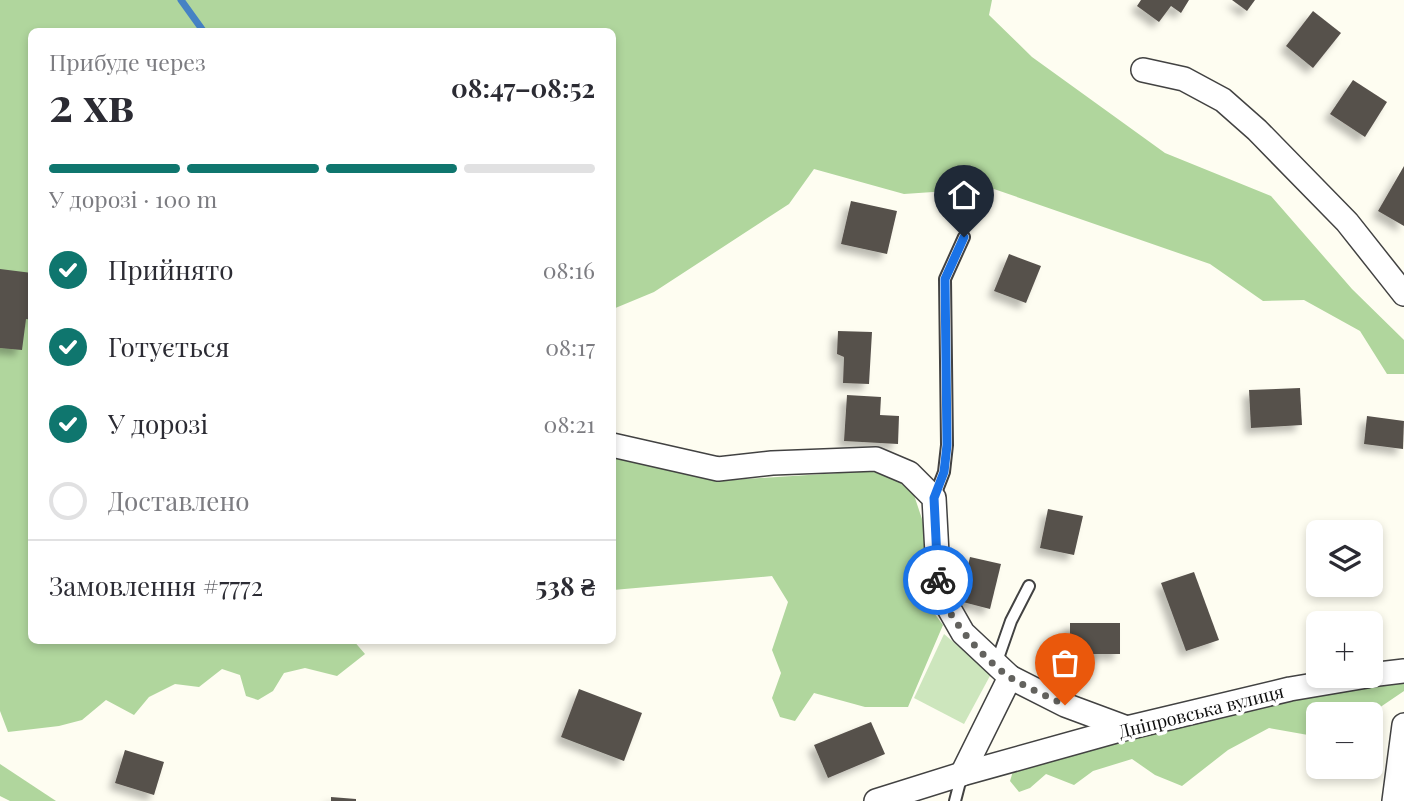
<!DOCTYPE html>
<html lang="uk">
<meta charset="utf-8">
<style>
:root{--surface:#fff;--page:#f2f2f3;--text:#2b2b33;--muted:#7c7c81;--line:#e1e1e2;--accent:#0f766e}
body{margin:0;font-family:"Playfair Display",serif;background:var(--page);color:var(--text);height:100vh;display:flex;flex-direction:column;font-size:26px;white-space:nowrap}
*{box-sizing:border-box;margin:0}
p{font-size:23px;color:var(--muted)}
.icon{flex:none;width:38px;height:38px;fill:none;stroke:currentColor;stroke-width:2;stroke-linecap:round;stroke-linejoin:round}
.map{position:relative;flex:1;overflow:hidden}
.panel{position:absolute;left:28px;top:28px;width:588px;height:616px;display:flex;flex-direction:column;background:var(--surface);border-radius:10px;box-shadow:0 4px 10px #0003}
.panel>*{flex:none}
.tools{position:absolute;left:1306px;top:520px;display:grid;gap:14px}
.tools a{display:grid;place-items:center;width:77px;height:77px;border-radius:10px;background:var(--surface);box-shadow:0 4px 10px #0003;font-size:35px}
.pin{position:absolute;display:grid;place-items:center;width:60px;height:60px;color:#fff;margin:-72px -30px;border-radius:50% 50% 50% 0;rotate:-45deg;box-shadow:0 0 7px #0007}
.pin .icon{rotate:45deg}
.courier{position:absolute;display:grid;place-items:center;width:70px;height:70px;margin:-35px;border:5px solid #1a73e8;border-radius:50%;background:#fff;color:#222;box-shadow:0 2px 9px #0007}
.head em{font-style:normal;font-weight:700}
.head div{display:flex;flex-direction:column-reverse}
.head{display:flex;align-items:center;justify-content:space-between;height:119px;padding:0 21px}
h1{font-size:46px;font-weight:700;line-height:52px}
.bar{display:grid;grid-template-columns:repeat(4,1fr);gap:10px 7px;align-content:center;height:84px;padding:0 21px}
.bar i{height:9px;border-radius:5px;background:var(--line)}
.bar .active{background:var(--accent)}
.bar p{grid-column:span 4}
.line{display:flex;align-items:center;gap:18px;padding:0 21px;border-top:2px solid var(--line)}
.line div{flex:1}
ol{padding:0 21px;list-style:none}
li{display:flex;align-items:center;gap:21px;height:77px}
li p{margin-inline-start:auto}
li .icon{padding:7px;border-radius:50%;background:var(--accent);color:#fff;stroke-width:4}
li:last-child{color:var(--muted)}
li i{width:38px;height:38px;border:4px solid var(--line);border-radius:50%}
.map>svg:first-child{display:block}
.green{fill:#cde6bd}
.forest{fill:#b0d69d}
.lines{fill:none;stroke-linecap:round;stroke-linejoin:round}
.stream{stroke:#4682c4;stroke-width:7}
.building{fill:#57514c;filter:url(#shadow)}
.service-casing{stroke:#424242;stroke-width:14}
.minor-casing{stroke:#424242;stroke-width:26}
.service{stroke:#fff;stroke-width:10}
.minor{stroke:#fff;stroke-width:23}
.done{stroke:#63625e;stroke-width:7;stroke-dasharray:0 12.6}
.route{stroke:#1a73e8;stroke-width:9}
.labels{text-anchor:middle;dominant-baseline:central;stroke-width:7;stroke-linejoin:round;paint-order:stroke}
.street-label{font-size:18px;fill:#0f0f0f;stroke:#fff}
</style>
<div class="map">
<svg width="1404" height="801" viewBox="0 0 1404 801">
<defs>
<filter id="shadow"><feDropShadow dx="-6" dy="6" stdDeviation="3.5" flood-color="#0004"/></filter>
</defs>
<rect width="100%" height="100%" fill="#fefdf1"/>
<path class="green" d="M944 634 991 674 964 724 914 698Z"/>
<g class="forest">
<path d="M0 0H992L989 15 1032 57 1165 153 1271 196 1352 289 1404 340V374H1387L1360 331 1304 300 1263 301 1210 264 991 188 904 194 814 169 789 204 654 292 613 309 612 32H32V640H353L365 654 337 676 305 668 284 673 273 691 258 700 246 696 240 675 222 669 199 687 175 684 149 697 134 715 106 700 82 720 59 726 8 732 0 711Z"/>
<path d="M612 456 715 481 870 471 896 479 914 495 924 525 926 558 923 598 943 625 908 707H865L814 693 795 721 780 717 772 698 781 673 772 650 788 602 772 576 613 590Z"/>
<path d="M1393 680 1404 682V691L1376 710 1318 714 1308 735 1269 728 1228 750 1182 786 1155 775 1132 759 1093 771 1074 785 1046 774 1030 788 1019 792 1010 781 1014 768 1289 698Z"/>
<path d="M0 764 56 801H10L0 796Z"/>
</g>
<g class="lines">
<path class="stream" d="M181 0 204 32"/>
</g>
<g class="building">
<path d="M1141 0H1189L1181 13 1171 6 1159 22 1137 6Z"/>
<path d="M1232 0H1255L1247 11Z"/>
<path d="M1313 11 1341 33 1313 68 1286 46Z"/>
<path d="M1353 80 1387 102 1365 137 1330 114Z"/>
<path d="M1404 166V226L1378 211Z"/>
<path d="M851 201 897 211 887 254 841 244Z"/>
<path d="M1009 254 1041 266 1026 303 994 291Z"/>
<path d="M0 269 32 273V320L26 319 22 350 0 348Z"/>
<path d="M838 331 872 332 869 384 843 383 844 357 837 354Z"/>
<path d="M1300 388 1302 425 1251 428 1249 390Z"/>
<path d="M847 395 881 397 880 415 899 416 898 444 844 441Z"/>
<path d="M1367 416 1404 421 1403 449 1364 444Z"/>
<path d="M1048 509 1083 516 1074 555 1040 548Z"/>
<path d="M970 557 1001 564 990 609 959 601Z"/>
<path d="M1194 572 1219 640 1186 651 1161 583Z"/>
<rect x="1070" y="623" width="50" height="31"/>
<path d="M579 689 642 713 624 761 561 737Z"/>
<path d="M871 722 885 754 828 778 814 745Z"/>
<path d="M125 750 164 762 154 795 115 783Z"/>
<path d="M331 797 356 799V801H331Z"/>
</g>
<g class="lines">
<g class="service-casing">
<g id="service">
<path d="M934 498 944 472 947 445 945 279 964 237"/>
<path d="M996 664 1011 621 1029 586"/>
<path d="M955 801 962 774"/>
</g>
</g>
<g class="minor-casing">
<g id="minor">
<path d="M1143 70 1184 79 1223 100 1257 130 1347 222 1404 294"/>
<path d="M612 445 718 469 772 463 876 459 909 473 934 498 939 591 963 633 1010 677 1065 705 1127 728"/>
<path d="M1370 675 1404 671"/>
<path d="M962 774 1010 677"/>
<path d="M876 801 962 774 1127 728 1290 689 1367 676"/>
<path d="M1394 801 1404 725"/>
</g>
</g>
<use href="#service" class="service"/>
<use href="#minor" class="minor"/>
</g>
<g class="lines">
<path class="done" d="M938 580C940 612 985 661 1011 678 1028 688 1047 696 1065 705"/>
<path class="route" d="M938 580 934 498 944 472 947 445 945 279 964 237"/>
</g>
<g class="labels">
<g class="street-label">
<text transform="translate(1201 711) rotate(-14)">Дніпровська вулиця</text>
</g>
</g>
</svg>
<div class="tools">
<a><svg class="icon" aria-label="layers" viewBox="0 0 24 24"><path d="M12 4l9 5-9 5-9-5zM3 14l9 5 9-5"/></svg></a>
<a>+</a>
<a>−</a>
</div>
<div class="pin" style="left:1065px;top:705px;background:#ea580c"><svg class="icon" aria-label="bag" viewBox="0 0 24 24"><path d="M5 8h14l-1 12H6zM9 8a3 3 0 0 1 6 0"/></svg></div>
<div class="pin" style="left:964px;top:237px;background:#1f2937"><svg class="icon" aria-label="home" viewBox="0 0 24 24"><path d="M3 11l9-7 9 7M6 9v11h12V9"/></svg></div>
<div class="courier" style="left:938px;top:580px"><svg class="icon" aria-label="bike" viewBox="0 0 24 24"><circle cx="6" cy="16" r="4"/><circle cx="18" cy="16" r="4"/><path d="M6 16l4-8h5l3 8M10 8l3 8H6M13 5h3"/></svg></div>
<section class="panel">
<div class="head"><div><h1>2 хв</h1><p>Прибуде через</p></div><em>08:47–08:52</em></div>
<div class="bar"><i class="active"></i><i class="active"></i><i class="active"></i><i></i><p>У дорозі · 100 m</p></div>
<ol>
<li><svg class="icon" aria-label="check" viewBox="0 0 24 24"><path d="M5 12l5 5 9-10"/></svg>Прийнято<p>08:16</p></li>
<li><svg class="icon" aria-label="check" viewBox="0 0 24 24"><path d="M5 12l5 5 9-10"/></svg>Готується<p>08:17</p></li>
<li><svg class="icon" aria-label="check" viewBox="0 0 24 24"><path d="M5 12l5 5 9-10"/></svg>У дорозі<p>08:21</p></li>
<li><i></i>Доставлено</li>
</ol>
<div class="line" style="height:91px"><div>Замовлення #7772</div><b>538 ₴</b></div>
</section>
</div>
